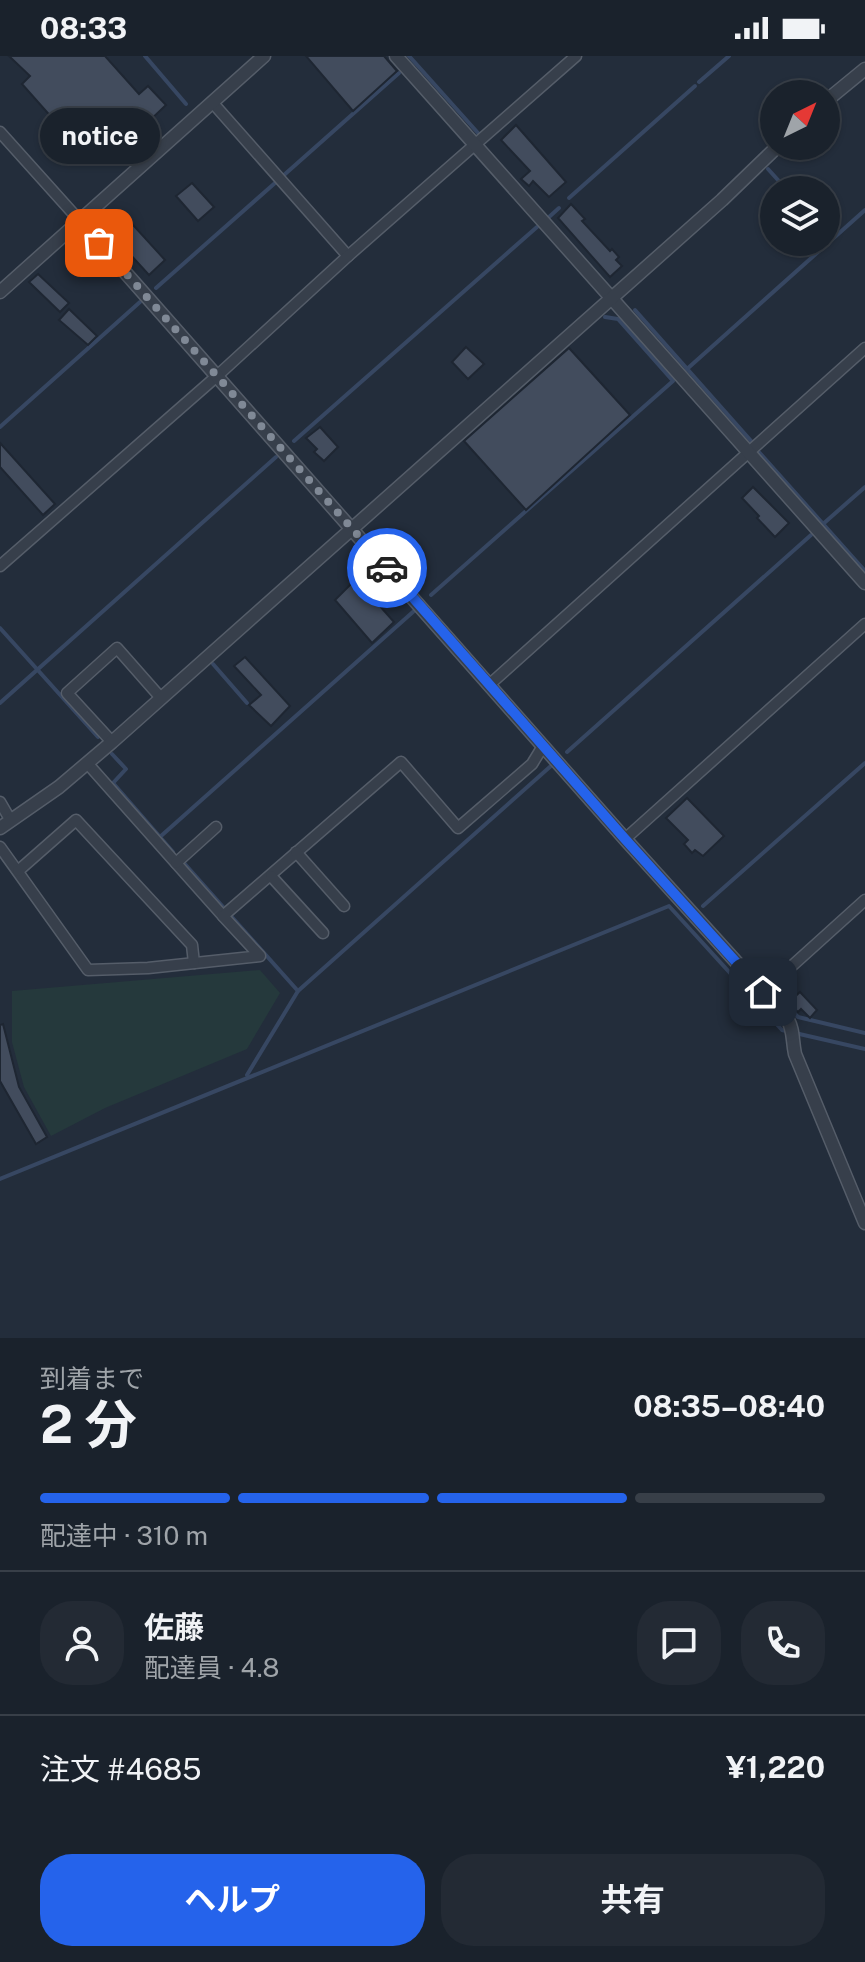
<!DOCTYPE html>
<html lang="ja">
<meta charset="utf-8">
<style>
:root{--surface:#1a222c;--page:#232a34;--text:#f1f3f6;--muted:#9fa4a9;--line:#383f48;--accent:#2563eb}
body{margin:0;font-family:"Public Sans","Noto Sans JP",sans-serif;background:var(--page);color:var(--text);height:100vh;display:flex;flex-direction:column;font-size:30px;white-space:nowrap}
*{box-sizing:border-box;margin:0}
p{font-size:26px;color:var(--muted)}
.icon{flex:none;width:44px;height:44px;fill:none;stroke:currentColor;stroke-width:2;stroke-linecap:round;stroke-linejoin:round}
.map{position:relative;height:1282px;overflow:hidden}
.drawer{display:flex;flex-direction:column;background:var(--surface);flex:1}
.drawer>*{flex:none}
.needle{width:52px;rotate:43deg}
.buttons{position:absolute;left:760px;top:24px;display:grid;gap:16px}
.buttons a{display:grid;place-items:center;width:80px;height:80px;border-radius:50%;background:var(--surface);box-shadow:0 2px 6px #0004,0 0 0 2px var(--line);font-size:40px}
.pin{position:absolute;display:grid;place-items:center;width:68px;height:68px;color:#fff;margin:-34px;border-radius:16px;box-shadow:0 4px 12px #0006}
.courier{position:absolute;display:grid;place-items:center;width:80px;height:80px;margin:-40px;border:6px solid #2563eb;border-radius:50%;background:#fff;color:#222;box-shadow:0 2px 10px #0007}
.bubble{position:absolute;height:56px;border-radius:28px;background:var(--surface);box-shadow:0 2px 6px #0004,0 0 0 2px var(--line);font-size:26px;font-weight:700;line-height:56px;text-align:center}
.summary em{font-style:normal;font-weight:700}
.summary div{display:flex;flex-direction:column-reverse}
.summary{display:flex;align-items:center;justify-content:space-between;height:136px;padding:0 40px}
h1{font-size:52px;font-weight:700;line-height:60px}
.bar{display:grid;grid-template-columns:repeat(4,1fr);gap:12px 8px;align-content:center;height:96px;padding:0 40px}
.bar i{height:10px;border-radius:6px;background:var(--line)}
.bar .selected{background:var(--accent)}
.bar p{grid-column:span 4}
.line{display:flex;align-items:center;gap:20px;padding:0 40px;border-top:2px solid var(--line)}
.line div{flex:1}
.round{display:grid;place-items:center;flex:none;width:84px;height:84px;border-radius:32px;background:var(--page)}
.primary-button{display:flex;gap:16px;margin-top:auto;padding:16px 40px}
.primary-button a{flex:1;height:92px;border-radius:32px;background:var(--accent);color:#fff;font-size:32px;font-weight:700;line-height:92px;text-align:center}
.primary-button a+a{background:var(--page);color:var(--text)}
.status{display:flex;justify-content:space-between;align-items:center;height:56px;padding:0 40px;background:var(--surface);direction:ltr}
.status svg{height:22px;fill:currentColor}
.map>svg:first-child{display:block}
.green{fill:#25393c}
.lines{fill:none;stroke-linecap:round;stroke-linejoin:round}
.stream{stroke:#374762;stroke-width:4}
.building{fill:#424c5d;stroke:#1e2632;stroke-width:2}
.minor-casing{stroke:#555d69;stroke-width:13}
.tertiary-casing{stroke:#555d69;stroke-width:15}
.minor{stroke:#373f4b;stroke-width:10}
.tertiary{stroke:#373f4b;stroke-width:12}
.done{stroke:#808996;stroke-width:8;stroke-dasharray:0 14.4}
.route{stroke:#2563eb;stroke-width:10}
</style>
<div class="status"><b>08:33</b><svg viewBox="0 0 49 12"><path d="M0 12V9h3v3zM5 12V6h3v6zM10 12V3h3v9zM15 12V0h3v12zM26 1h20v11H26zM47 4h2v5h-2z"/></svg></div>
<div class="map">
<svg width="865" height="1282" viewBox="0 0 865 1282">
<rect width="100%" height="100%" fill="#232d3b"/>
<path class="green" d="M260 914 280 937 247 993 105 1052 51 1080 24 1031 12 986V935Z"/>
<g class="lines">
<g class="stream">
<path d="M145 0 186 48"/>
<path d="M409 0 478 77"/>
<path d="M699 26 729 0"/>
<path d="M768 113 787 134"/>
<path d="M284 119 399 17"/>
<path d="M569 142 695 30"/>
<path d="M549 161 559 152"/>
<path d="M156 232 275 127"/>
<path d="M635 254 752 386"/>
<path d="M687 313 865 154"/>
<path d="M0 371 140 246"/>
<path d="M294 385 537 171"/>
<path d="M758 395 865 515"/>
<path d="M823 468 865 431"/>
<path d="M431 539 673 325 618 263 605 261"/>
<path d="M0 572 98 681"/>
<path d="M213 608 247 647"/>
<path d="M0 647 276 401"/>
<path d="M567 696 811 479"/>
<path d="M112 698 126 713 113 727 173 796"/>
<path d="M161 780 414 555"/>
<path d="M184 807 224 852"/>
<path d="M703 850 865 707"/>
<path d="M231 860 298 935"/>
<path d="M785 948 798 961 865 977"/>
<path d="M247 1019 298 935 552 709"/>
<path d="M0 1123 669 850 782 974 865 993"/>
</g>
</g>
<g class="building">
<path d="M9 0H105L139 38 148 30 166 49 144 70 131 58 85 99 22 28 30 20Z"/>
<path d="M306 0H384L397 15 353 55Z"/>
<path d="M516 69 566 126 549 141 533 125 529 130 521 123 530 115 501 84Z"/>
<path d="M192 127 214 151 198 165 176 140Z"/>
<path d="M571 148 585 163 582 165 610 195 612 193 619 201 616 204 622 210 610 221 558 162Z"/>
<path d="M124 159 165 204 149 219 108 174Z"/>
<path d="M38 218 69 247 60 256 29 226Z"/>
<path d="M69 253 97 280 88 289 59 264Z"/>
<path d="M466 291 484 308 468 323 452 306Z"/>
<path d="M569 292 630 359 526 454 464 385Z"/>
<path d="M320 371 338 391 324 405 314 396 317 393 306 382Z"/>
<path d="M0 387 55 448 43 459 0 411Z"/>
<path d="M753 431 789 467 775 481 757 462 759 460 742 442Z"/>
<path d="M356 523 394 566 372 587 335 544Z"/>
<path d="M245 601 290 650 271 670 249 649 261 639 234 610Z"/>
<path d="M687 742 724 780 703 800 695 794 692 797 684 788 688 784 666 762Z"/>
<path d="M800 936 817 954 810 962 801 953 798 956 788 947Z"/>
<path d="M3 968 19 1031 47 1081 36 1088 0 1025V969Z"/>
</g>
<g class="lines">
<g class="minor-casing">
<g id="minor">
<path d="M212 46 348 200"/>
<path d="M0 76 79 164"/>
<path d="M0 510 217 320 348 200 576 0"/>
<path d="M489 629 865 292"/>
<path d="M112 686 67 637 117 592 161 642"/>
<path d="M87 707 223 860"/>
<path d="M0 746 11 765"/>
<path d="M625 783 865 568"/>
<path d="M0 791 88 914 148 912 260 900 223 860 401 706 458 772 532 708 543 690"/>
<path d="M296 796 344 850"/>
<path d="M176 807 216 771"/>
<path d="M18 815 76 764 192 889 194 907"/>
<path d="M271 820 323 877"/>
<path d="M763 936 865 844"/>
</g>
</g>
<g class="tertiary-casing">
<g id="tertiary">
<path d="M396 0 865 527"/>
<path d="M826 45 865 13"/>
<path d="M79 164 625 783 787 962C794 974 792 984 795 998L865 1167"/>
<path d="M0 236 264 0"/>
<path d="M0 772 59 731 112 686 722 144 778 90"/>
</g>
</g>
<use href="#minor" class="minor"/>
<use href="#tertiary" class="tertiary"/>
</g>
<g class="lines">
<path class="done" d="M99 187 387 512"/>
<path class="route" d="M387 512 625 783 763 936"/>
</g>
</svg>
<div class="buttons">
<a><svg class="needle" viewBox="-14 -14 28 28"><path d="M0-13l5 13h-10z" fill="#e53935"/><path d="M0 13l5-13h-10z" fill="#9fa4a9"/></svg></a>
<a><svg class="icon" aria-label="layers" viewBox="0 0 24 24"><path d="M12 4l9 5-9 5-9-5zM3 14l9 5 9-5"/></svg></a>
</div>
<div class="pin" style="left:99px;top:187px;background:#ea580c"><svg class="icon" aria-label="bag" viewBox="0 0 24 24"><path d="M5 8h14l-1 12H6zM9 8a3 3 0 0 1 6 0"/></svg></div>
<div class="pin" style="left:763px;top:936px;background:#1f2937"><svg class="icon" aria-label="home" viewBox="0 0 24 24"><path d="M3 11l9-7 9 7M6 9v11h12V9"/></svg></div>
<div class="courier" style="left:387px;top:512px"><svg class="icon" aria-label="car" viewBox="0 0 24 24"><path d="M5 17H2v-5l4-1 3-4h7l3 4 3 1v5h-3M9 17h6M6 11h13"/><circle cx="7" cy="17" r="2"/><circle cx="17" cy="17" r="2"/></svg></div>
<div class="bubble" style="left:40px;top:52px;width:120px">notice</div>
</div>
<section class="drawer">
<div class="summary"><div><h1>2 分</h1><p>到着まで</p></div><em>08:35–08:40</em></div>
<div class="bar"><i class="selected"></i><i class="selected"></i><i class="selected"></i><i></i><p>配達中 · 310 m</p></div>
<div class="line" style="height:144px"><a class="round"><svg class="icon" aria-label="person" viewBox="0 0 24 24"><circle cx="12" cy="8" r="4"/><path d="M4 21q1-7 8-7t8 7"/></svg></a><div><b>佐藤</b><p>配達員 · 4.8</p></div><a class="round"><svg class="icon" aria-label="chat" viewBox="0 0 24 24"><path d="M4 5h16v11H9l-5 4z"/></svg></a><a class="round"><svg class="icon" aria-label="phone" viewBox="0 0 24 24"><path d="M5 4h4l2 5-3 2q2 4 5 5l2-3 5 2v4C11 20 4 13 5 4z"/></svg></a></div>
<div class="line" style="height:104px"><div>注文 #4685</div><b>¥1,220</b></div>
<div class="primary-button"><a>ヘルプ</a><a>共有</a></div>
</section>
